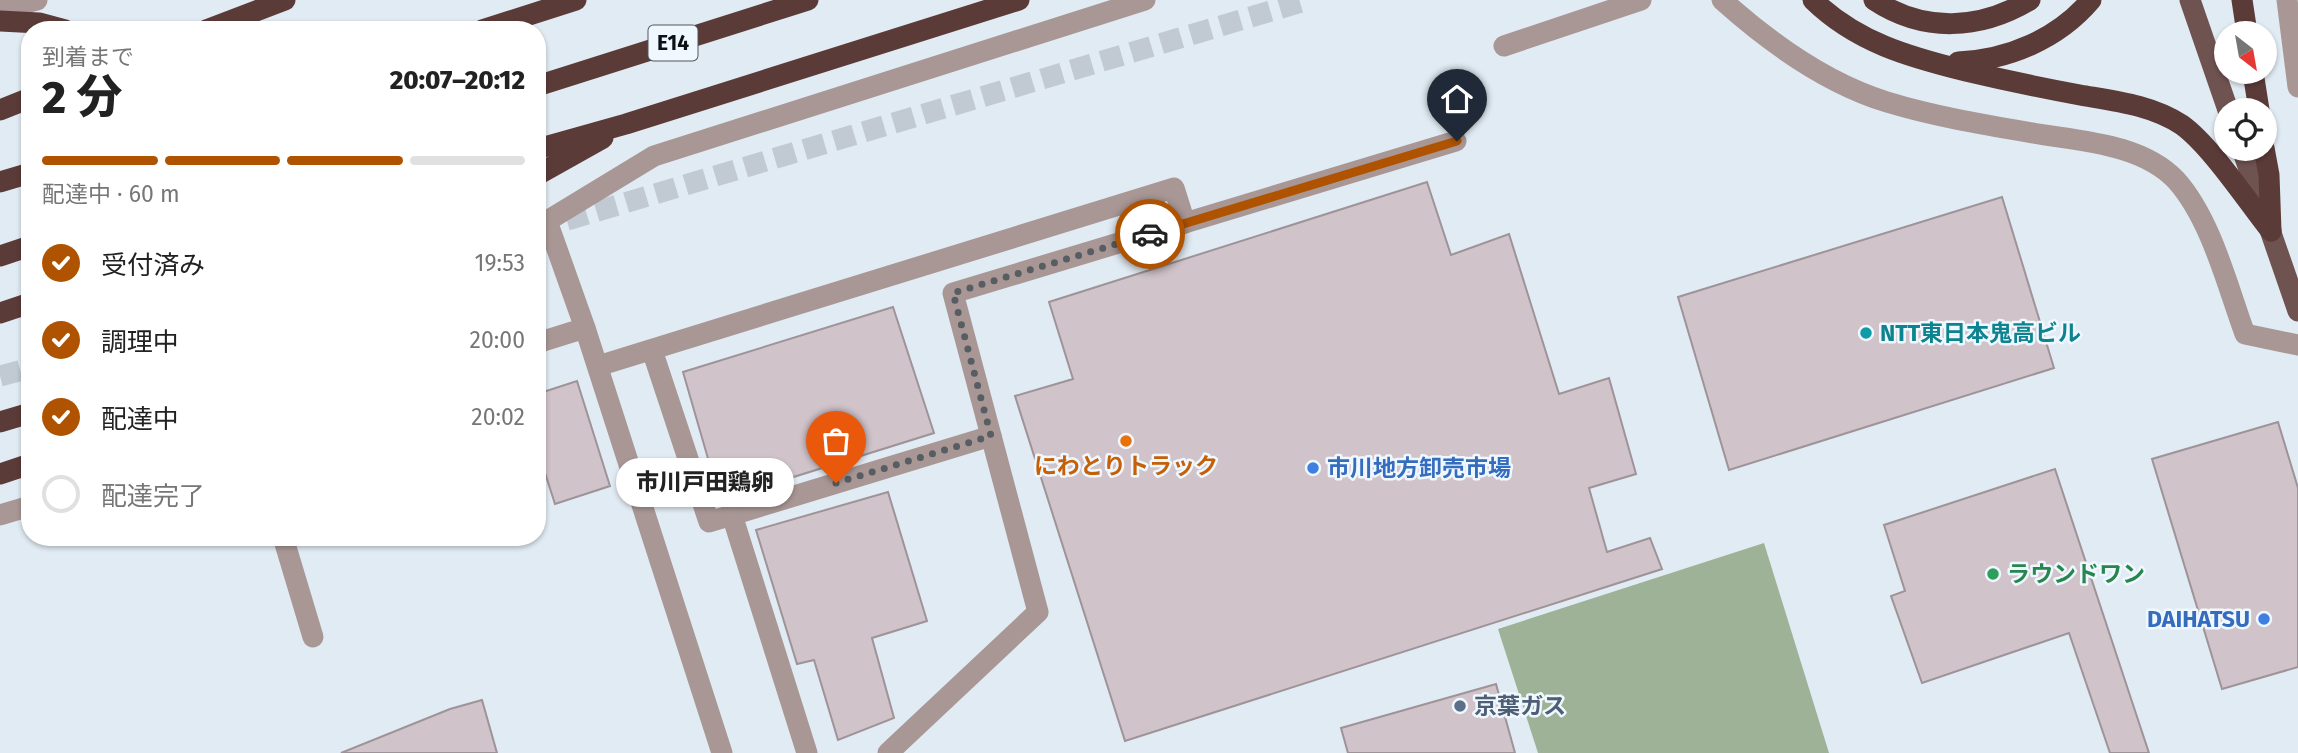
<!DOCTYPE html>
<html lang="ja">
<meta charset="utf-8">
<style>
:root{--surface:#fff;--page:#f6f6f6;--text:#222;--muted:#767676;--line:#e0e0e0;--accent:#b05300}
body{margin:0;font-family:"Fira Sans","Noto Sans JP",sans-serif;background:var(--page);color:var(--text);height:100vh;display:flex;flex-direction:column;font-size:26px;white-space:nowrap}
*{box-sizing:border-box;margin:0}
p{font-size:23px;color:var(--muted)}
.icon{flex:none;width:38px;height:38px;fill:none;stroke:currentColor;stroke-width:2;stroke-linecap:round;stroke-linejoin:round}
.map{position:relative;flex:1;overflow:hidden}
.details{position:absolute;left:21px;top:21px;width:525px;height:525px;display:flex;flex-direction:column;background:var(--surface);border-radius:28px;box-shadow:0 2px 5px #0004}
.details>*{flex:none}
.needle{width:46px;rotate:149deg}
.controls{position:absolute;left:2214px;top:21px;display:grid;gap:14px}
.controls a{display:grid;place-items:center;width:63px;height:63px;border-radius:50%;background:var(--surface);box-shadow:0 2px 5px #0004;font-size:35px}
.pin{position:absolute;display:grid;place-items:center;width:60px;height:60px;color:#fff;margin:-72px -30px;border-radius:50% 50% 50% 0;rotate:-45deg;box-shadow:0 0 7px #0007}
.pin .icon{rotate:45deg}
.courier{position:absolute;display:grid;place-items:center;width:70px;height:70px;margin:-35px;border:5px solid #b05300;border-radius:50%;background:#fff;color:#222;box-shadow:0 2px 9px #0007}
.bubble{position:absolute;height:49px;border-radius:24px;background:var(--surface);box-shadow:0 2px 5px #0004;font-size:23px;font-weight:800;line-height:49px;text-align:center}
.head em{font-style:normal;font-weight:800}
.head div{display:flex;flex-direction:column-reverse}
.head{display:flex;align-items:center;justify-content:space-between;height:119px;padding:0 21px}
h1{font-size:46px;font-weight:800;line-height:52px}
.bar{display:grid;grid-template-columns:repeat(4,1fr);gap:10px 7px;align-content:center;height:84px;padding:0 21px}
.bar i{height:9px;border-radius:5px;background:var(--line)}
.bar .on{background:var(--accent)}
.bar p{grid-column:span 4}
ol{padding:0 21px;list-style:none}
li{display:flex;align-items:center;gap:21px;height:77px}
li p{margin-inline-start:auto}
li .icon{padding:7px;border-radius:50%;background:var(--accent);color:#fff;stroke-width:4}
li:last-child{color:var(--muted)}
li i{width:38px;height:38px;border:4px solid var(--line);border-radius:50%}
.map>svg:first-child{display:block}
.forest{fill:#9db296}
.building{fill:#d0c3c9;stroke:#9e9398;stroke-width:2}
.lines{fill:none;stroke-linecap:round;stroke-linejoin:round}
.highway-tunnel{stroke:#c1cad2;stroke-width:21;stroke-dasharray:21 10;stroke-linecap:butt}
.minor{stroke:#a89795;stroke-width:21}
.major{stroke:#6f5350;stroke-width:21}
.highway{stroke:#5b3b38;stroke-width:21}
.done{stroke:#575d62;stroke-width:7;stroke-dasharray:0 12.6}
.route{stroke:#b05300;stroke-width:9}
.culture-dot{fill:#0f9aa8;stroke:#f0f8ff;stroke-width:2.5}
.food-dot{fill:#e8710a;stroke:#f0f8ff;stroke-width:2.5}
.shop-dot{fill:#3f7fe0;stroke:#f0f8ff;stroke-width:2.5}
.leisure-dot{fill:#2e9e5b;stroke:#f0f8ff;stroke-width:2.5}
.service-dot{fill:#5c6f8a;stroke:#f0f8ff;stroke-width:2.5}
.labels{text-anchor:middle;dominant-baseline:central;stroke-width:5;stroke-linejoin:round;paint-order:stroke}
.shield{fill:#f0f8ff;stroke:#51565a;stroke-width:2}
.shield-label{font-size:21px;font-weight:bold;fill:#0d1114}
.culture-label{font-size:23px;font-weight:bold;fill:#0d838f;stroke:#f0f8ff;text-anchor:start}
.food-label{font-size:23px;font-weight:bold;fill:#c56008;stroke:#f0f8ff}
.shop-label{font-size:23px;font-weight:bold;fill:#366cbe;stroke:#f0f8ff;text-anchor:start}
.leisure-label{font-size:23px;font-weight:bold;fill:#27864d;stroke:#f0f8ff;text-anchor:start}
.service-label{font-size:23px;font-weight:bold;fill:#4e5e75;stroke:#f0f8ff;text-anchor:start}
</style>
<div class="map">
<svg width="2298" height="753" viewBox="0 0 2298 753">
<rect width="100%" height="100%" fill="#e1ebf3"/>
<path class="forest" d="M1764 543 1829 753H1538L1498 629Z"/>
<g class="building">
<path d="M1427 182 1451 255 1509 234 1559 394 1609 378 1636 474 1589 488 1607 552 1650 538 1662 569 1125 741 1015 396 1073 379 1049 302Z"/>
<path d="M2002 197 2054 368 1729 470 1678 297Z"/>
<path d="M893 307 934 433 720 500 683 372Z"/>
<path d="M577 381 610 486 555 504 537 448V394Z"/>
<path d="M2278 422 2298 488V667L2222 689 2152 459Z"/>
<path d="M2055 469 2149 753H2110L2069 633 1922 683 1891 596 1905 591 1884 525Z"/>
<path d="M888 492 927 621 872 638 894 718 838 740 814 660 797 664 756 530Z"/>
<path d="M1496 684 1515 753H1348L1341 728Z"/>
<path d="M482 700 497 753H341L450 709Z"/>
</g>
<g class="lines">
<g class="highway-tunnel">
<path d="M537 229 1308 0"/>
<path d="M0 376 30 368"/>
</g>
<g class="minor">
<path d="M1722 0C1770 43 1825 83 1887 102 1933 116 1980 124 2027 132 2075 141 2140 142 2176 180 2211 219 2227 285 2245 334L2298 345"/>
<path d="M2287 0 2298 87"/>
<path d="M0 9 37 0"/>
<path d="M1504 46 1641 0"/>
<path d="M537 343 585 328"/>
<path d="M652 350 709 522 991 436"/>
<path d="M598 366 1174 188 1185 223"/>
<path d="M0 515 30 506"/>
<path d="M732 515 807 753"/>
<path d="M283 537 313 637"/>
<path d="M722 753 585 328 547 221 654 156 1145 0"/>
<path d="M888 753 1038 612 953 293 1456 141"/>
</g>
<g class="major">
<path d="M2190 0 2228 110"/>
<path d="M2242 149 2298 311"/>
</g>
<g class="highway">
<path d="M1813 0C1856 42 1909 57 1966 71 2004 80 2042 88 2080 95 2115 101 2152 105 2182 125 2211 146 2247 201 2271 231"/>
<path d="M1874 0C1924 33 1980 30 2030 0"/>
<path d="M2242 0 2247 33"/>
<path d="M0 21 39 23 65 30"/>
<path d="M206 30 285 0"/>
<path d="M482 30 576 0"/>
<path d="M1958 62C2008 60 2058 39 2091 0"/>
<path d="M2253 72 2259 110"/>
<path d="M537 86 808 0"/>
<path d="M0 110 30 98"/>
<path d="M2264 148 2269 175 2271 231"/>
<path d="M537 149 626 124 1019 0"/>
<path d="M537 175 603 138"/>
<path d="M0 182 30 173"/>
<path d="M0 256 30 246"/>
<path d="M0 313 30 303"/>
<path d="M0 422 30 413"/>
<path d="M0 474 30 464"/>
</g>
</g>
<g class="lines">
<path class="done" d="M836 483 991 436 953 293 1150 234"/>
<path class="route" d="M1150 234 1457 141"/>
</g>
<circle class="culture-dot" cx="1866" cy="333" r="7"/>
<circle class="food-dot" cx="1126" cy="441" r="7"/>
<g class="shop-dot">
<circle cx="1313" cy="468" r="7"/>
<circle cx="2264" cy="619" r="7"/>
</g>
<circle class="leisure-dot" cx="1993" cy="574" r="7"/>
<circle class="service-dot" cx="1460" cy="706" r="7"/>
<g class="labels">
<rect class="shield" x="648.5" y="25.5" width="49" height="35" rx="5"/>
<g class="shield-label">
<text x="673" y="43">E14</text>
</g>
<g class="culture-label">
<text x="1880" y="333">NTT東日本鬼高ビル</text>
</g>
<g class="food-label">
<text x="1126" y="466">にわとりトラック</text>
</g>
<g class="shop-label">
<text x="1327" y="468">市川地方卸売市場</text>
<text x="2250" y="619" text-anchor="end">DAIHATSU</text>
</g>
<g class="leisure-label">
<text x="2007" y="574">ラウンドワン</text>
</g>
<g class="service-label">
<text x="1474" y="706">京葉ガス</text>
</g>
</g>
</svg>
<div class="controls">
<a><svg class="needle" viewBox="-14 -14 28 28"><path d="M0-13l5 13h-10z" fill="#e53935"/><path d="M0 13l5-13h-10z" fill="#767676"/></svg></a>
<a><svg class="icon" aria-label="locate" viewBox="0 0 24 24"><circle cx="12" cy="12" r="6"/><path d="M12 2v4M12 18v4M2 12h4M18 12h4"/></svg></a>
</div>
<div class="pin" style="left:836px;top:483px;background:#ea580c"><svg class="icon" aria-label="bag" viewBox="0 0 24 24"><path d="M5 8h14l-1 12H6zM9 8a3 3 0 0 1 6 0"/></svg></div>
<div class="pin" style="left:1457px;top:141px;background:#1f2937"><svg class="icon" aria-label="home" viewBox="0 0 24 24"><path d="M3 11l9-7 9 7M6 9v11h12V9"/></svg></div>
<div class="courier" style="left:1150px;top:234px"><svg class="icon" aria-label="car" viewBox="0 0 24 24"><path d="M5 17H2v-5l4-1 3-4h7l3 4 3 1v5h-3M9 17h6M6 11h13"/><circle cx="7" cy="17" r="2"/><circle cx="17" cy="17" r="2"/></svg></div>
<div class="bubble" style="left:616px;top:458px;width:178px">市川戸田鶏卵</div>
<section class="details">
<div class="head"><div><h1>2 分</h1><p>到着まで</p></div><em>20:07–20:12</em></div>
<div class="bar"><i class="on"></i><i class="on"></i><i class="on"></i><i></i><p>配達中 · 60 m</p></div>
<ol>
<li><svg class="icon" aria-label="check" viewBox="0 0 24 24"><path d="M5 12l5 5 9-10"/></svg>受付済み<p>19:53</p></li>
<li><svg class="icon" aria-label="check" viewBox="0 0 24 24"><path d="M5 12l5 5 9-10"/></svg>調理中<p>20:00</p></li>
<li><svg class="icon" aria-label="check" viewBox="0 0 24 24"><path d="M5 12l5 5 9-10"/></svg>配達中<p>20:02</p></li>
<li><i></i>配達完了</li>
</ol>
</section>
</div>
